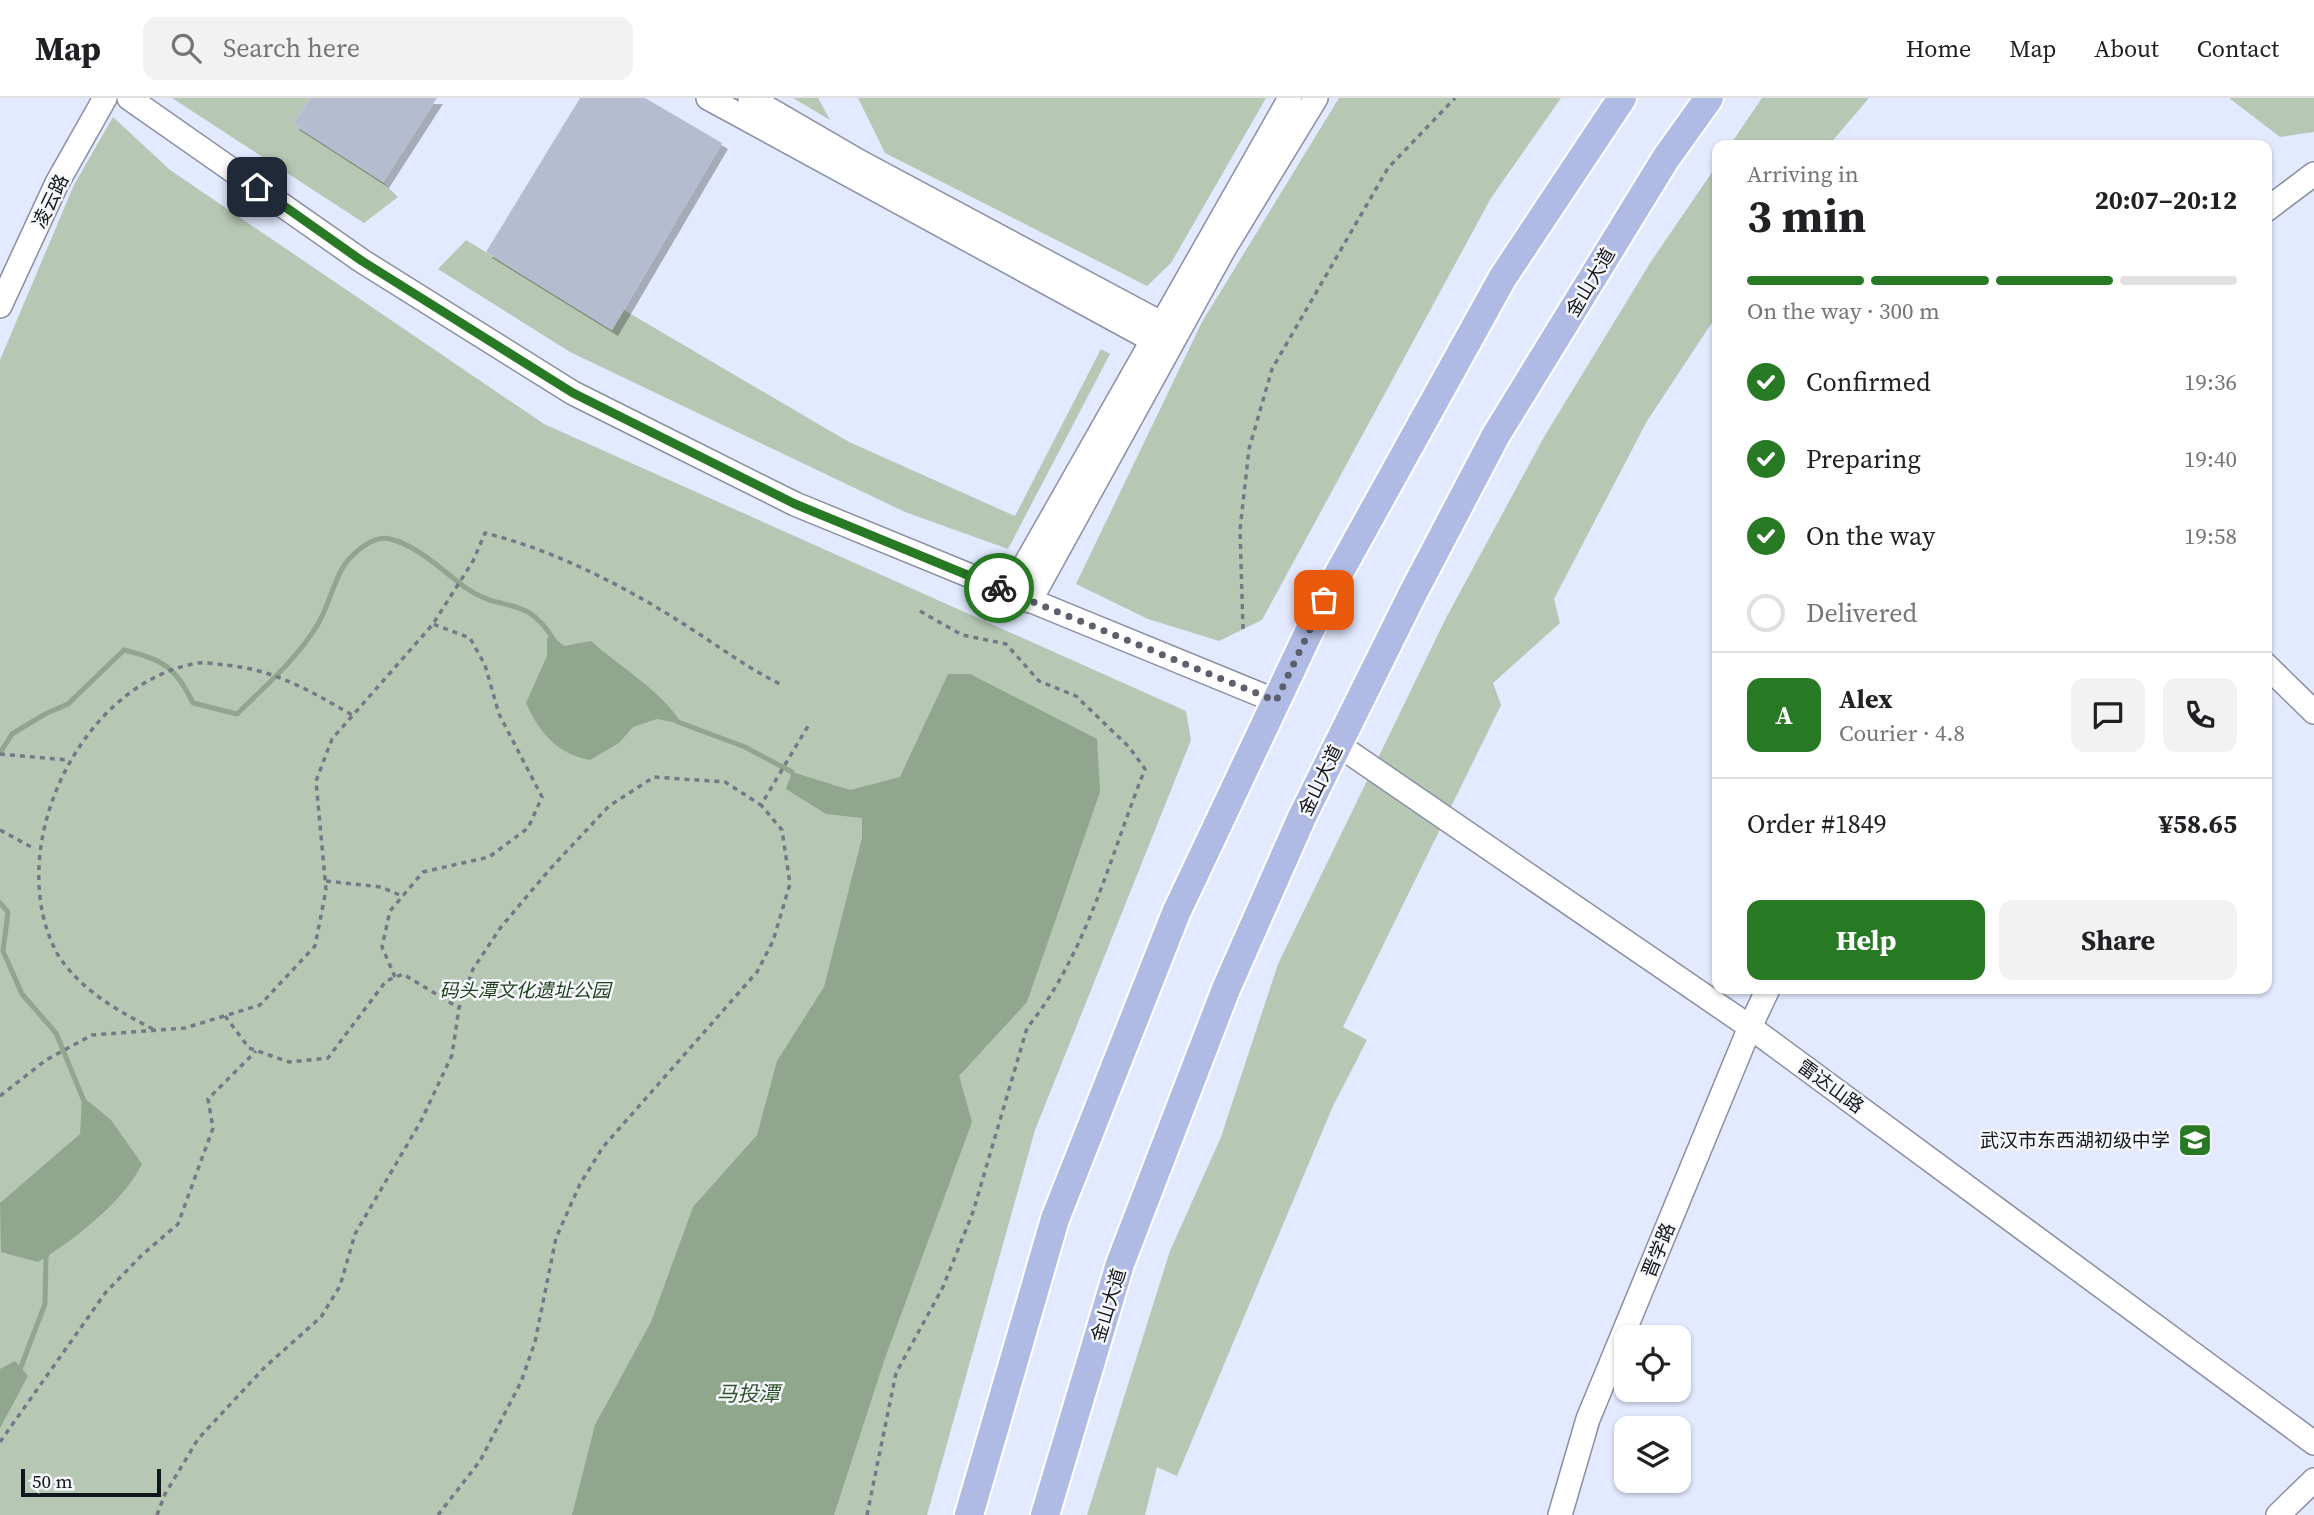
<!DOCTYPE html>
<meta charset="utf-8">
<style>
:root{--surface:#fff;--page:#f2f2f2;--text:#202124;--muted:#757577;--line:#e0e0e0;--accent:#277924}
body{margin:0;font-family:"Source Serif 4","Noto Sans SC",serif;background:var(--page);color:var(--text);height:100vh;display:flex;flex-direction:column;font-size:26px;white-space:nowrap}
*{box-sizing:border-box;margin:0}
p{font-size:23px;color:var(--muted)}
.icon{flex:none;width:38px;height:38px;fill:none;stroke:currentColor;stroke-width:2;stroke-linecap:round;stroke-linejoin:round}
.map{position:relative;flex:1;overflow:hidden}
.details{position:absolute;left:1712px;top:42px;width:560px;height:854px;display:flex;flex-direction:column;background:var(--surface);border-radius:14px;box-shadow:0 2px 5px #0004}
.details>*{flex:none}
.tools{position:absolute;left:1614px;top:1227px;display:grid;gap:14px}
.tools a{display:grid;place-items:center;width:77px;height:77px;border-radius:14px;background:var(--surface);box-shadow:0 2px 5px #0004;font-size:35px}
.scale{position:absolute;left:21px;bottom:18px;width:140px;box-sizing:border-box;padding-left:7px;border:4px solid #14161d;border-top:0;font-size:19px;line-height:24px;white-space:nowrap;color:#14161d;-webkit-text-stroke:5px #f6f7fb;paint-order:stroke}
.pin{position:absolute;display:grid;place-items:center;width:60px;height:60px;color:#fff;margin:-30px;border-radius:14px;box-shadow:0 4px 10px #0006}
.courier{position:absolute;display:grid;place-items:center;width:70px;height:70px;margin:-35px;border:5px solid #277924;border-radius:50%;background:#fff;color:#222;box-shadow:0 2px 9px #0007}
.overview em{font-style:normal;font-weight:700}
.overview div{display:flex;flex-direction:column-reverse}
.overview{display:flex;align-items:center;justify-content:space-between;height:119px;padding:0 35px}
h1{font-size:46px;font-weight:700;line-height:52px}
.bar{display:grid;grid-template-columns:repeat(4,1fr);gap:10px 7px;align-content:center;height:84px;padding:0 35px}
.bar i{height:9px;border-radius:5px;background:var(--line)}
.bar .on{background:var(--accent)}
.bar p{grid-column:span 4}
.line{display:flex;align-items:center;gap:18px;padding:0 35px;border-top:2px solid var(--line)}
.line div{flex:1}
.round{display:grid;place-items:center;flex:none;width:74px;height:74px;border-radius:14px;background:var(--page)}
ol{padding:0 35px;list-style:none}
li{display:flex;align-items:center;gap:21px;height:77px}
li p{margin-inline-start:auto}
li .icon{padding:7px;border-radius:50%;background:var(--accent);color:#fff;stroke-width:4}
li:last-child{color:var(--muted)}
li i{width:38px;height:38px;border:4px solid var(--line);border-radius:50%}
.action{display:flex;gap:14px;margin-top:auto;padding:14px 35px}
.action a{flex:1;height:80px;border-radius:14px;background:var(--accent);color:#fff;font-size:28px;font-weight:700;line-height:80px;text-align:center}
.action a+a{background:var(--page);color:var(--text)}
header{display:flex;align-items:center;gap:42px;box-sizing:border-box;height:98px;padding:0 35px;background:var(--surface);border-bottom:2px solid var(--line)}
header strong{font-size:33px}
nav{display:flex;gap:38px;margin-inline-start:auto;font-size:24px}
.search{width:490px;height:63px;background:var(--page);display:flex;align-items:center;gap:18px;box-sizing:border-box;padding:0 24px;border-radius:14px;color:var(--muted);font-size:26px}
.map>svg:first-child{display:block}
.green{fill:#b6c7b4}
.water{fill:#90a78e}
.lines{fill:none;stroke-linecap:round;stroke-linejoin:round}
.stream{stroke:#90a78e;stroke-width:5}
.building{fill:#b6bcd0;filter:url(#shadow)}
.minor-casing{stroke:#8a8fa2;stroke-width:26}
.major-casing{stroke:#fff;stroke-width:32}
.path{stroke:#757986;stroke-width:3.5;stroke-dasharray:5 5;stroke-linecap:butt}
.minor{stroke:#fff;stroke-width:23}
.major{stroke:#b0bbe5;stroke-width:28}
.done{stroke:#5c606c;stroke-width:7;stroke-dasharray:0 12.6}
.route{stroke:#277924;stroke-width:9}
.labels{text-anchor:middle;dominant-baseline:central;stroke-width:5;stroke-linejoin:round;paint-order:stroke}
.street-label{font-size:19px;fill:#14161d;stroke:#f6f7fb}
.park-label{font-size:19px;font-style:italic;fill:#1c3f1a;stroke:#f6f7fb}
.poi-label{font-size:19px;fill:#14161d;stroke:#f6f7fb;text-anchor:end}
.water-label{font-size:21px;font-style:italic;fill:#30532d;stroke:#f6f7fb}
</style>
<header>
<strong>Map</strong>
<div class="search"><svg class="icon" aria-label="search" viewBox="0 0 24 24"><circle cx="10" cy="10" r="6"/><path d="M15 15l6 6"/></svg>Search here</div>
<nav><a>Home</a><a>Map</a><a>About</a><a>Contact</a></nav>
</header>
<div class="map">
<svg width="2314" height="1417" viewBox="0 0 2314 1417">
<defs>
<filter id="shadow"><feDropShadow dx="6" dy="6" stdDeviation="0" flood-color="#0004"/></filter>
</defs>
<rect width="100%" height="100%" fill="#e3e9fe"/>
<g class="green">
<path d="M172 0H310L293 26 383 84 398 99 364 125Z"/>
<path d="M793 0H818L830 22Z"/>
<path d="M858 0H1266L1171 165 1147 188 885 55Z"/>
<path d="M1339 0H1561L1491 100 1262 522 1219 543 1148 521 1076 486 1202 224Z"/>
<path d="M1762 0H1869L1829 47H1730Z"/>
<path d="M2229 0H2314V34L2280 39Z"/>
<path d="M113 19 170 72 544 326 1186 613 1191 642 1035 1032 927 1417H0V262L74 87Z"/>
<path d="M1717 67V217L1647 323 1554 501 1560 525 1493 585 1501 607 1343 929 1367 942 1333 1008 1177 1378 1157 1369 1145 1417H1087L1170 1153 1221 1039 1278 866 1446 520 1544 339 1652 162Z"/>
<path d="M466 142 612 232 624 212 849 344 1015 418 1101 251 1110 256 1008 451 905 414 570 254 438 171Z"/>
</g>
<g class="water">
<path d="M551 537 564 548 591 543C622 571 660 591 682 626L657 621 633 629 619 645 590 662C557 656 539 634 526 605L547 558V540Z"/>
<path d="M948 576H970L1097 641 1100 694 1027 904 959 978 972 1024 885 1260 834 1417H572L595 1327 651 1224 693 1109 757 1037 777 963 824 889 862 740V720L826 716 786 691 792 674 850 692 900 679Z"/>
<path d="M82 998 111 1022 142 1066C124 1103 73 1143 38 1164L1 1154 0 1105 80 1036Z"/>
<path d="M15 1263 28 1278 0 1330V1271Z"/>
</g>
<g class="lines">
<g class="stream">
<path d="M678 624 745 649 792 674"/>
<path d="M0 655 12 636 45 616 68 606 124 552C163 562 175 568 193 605L237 616C264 589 296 562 316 529 329 510 332 485 345 466 355 453 374 437 390 441 417 447 444 474 466 490 505 517 524 494 554 542"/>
<path d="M0 805 8 814 3 853 22 896 56 935 84 1003"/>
<path d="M19 1274 45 1206 46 1159 49 1153"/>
</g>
</g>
<g class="building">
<path d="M310 0H437L383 84 293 26Z"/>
<path d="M580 0H645L722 45 612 232 486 154Z"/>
</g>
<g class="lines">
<g class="minor-casing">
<g id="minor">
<path d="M129 0 362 163 573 295 795 406 1276 603"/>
<path d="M708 0 1163 248"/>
<path d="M750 0 860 64 1172 231"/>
<path d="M2266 112 2314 76"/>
<path d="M0 208 57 85 105 0"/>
<path d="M1009 495 1290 0"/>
<path d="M1030 503 1224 151 1316 0"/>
<path d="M2266 567 2314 614"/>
<path d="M1337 646 1750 929 2314 1345"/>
<path d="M1560 1417 1588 1321 1750 929 1768 891"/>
<path d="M2278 1417 2314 1382"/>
</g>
</g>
<g class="major-casing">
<g id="major">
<path d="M969 1417 1055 1121 1176 815 1324 502 1503 179 1622 0"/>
<path d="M1045 1417 1120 1166 1226 891 1302 719 1413 495 1496 337 1666 60 1709 0"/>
</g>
</g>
<g class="path">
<path d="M1243 531 1240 432 1249 351 1272 271 1388 70 1455 0"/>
<path d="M0 656 67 662"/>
<path d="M0 732 35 751"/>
<path d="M326 783 381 789 402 798"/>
<path d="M395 879 382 849 390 813 423 774 489 759 528 730 542 699 499 616 485 567 470 540 433 526"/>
<path d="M225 918 249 950 289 964 328 960 386 883 403 876 459 910"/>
<path d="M153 931C116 912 81 892 58 857 0 752 81 584 198 565 206 564 217 566 225 567 273 571 311 593 352 617"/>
<path d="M0 998 46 962 92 937 185 930 260 907 315 848 326 792 316 683 332 641 433 526 473 463 485 435C557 453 628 490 690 530 721 550 749 571 782 587"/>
<path d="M0 1344 106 1194 142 1157 178 1126 213 1030 208 1001 256 953"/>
<path d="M157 1417 165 1396 198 1341 265 1269 321 1219 340 1188 355 1136 421 1023 452 957 459 910 473 871 501 829 550 771 609 708 654 679 725 684 761 707 808 628"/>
<path d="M438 1417 480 1363 521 1284 535 1244 556 1140 580 1086 603 1049 757 874 773 843 790 786 782 732 761 707"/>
<path d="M867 1417 896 1275 943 1189 973 1114 1027 930C1087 856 1110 758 1145 671L1129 649 1076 598 1039 583 1006 546 962 537 920 513"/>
</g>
<use href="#minor" class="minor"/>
<use href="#major" class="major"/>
</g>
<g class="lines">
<path class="done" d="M999 490 1276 603 1324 502"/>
<path class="route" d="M257 89 362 163 573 295 795 406 999 490"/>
</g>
<defs>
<g id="school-square" transform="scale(1.75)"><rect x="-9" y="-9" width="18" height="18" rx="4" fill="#277924" stroke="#f6f7fb"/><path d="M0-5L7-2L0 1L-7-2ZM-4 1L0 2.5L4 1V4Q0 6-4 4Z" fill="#fff"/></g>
</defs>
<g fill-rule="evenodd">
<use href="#school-square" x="2195" y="1042"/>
</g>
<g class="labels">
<g class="street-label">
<text transform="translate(50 103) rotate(-64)">凌云路</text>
<text transform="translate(1590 184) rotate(-59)">金山大道</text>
<text transform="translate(1320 682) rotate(-64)">金山大道</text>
<text transform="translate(1831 988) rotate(36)">雷达山路</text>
<text transform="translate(1658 1152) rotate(-68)">晋学路</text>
<text transform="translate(1108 1207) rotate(-73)">金山大道</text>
</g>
<g class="park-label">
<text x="525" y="892">码头潭文化遗址公园</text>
</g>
<g class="poi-label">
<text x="2170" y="1042">武汉市东西湖初级中学</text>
</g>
<g class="water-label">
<text x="748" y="1295">马投潭</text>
</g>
</g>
</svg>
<div class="tools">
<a><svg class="icon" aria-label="locate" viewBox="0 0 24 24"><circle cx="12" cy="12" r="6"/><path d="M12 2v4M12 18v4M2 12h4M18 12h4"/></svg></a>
<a><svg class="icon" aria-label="layers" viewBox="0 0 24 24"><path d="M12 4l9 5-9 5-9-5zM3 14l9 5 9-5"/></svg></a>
</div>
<div class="scale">50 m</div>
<div class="pin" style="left:1324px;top:502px;background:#ea580c"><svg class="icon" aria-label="bag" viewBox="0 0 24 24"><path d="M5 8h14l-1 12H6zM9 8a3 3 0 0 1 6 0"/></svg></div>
<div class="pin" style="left:257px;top:89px;background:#1f2937"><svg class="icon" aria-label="home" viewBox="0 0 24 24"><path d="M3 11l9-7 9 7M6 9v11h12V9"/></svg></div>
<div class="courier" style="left:999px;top:490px"><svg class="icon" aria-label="bike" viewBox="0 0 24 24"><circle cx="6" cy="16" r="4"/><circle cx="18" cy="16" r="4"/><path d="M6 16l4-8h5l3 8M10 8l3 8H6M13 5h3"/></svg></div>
<section class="details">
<div class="overview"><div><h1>3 min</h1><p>Arriving in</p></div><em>20:07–20:12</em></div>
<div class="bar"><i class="on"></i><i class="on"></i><i class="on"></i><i></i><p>On the way · 300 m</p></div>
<ol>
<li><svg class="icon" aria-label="check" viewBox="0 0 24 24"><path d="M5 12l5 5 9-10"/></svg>Confirmed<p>19:36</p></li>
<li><svg class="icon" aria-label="check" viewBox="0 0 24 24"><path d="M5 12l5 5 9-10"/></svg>Preparing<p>19:40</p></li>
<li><svg class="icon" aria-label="check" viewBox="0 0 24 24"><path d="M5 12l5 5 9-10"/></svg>On the way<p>19:58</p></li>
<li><i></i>Delivered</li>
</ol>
<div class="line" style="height:126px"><b class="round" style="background:var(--accent);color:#fff">A</b><div><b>Alex</b><p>Courier · 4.8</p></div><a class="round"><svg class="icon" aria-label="chat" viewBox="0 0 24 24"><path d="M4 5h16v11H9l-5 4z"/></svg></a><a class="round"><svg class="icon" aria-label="phone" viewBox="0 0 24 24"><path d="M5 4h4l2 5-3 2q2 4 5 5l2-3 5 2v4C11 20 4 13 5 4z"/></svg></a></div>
<div class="line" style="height:91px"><div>Order #1849</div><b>¥58.65</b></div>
<div class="action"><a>Help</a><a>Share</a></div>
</section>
</div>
